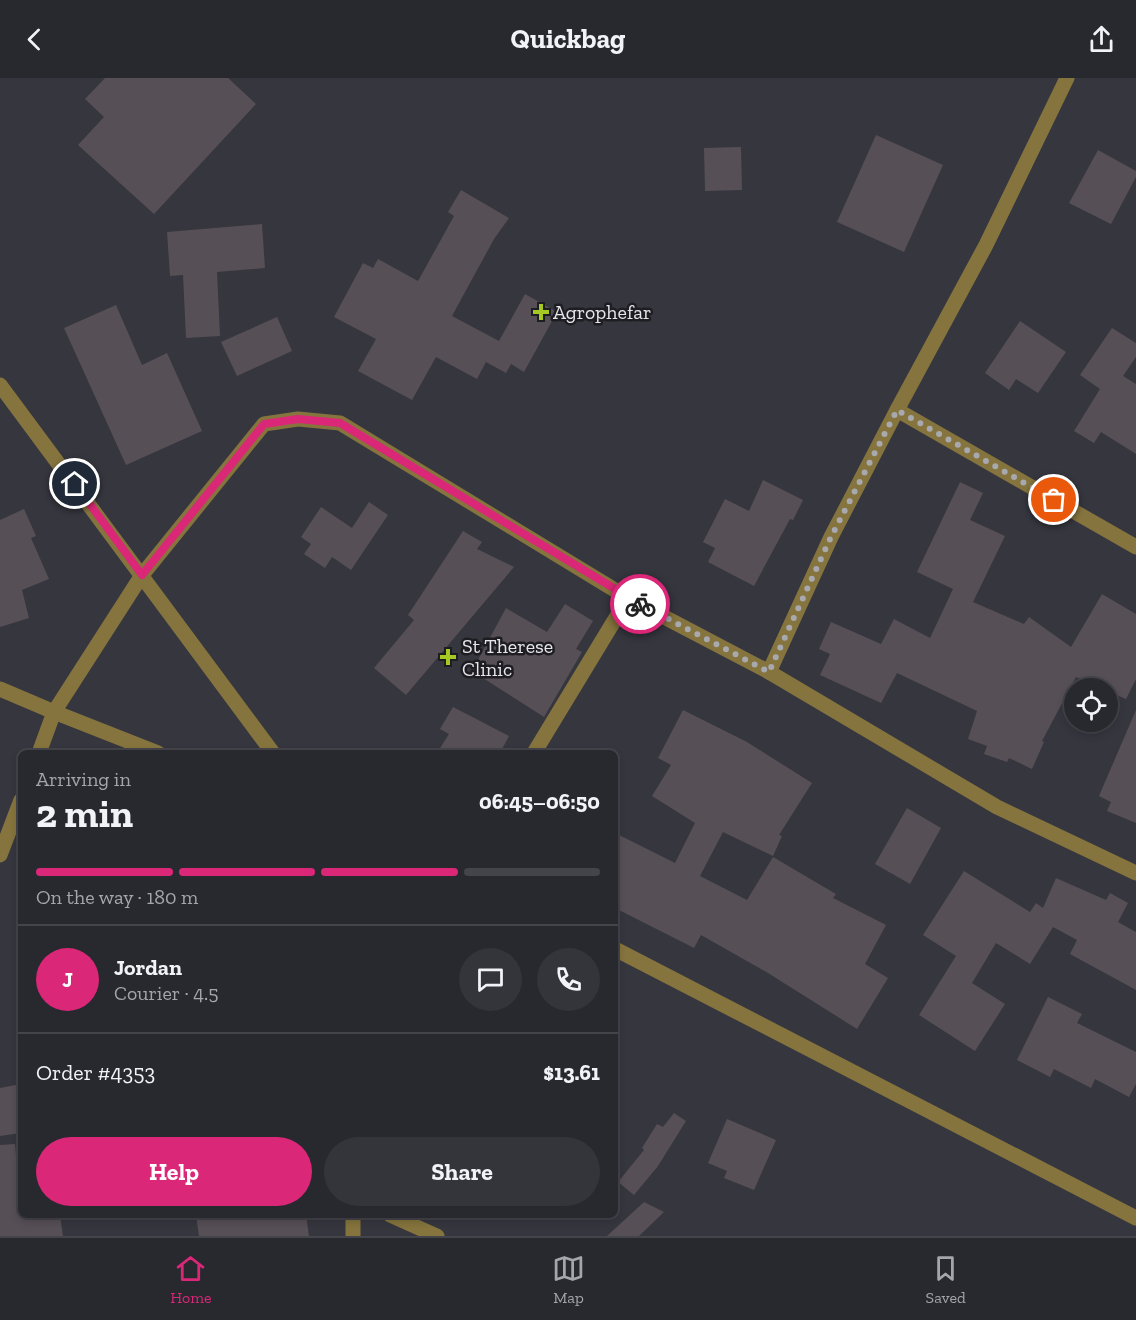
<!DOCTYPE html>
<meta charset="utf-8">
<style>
:root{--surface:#28282f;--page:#34343b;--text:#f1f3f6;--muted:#a5a6aa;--line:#44444b;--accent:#db2777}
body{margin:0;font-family:"Zilla Slab",serif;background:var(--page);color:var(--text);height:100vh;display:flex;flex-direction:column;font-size:22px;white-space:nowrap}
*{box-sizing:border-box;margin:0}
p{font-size:20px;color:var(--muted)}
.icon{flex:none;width:33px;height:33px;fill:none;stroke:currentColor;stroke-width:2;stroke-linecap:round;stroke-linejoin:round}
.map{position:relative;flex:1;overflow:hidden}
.panel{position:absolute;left:18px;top:672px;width:600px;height:468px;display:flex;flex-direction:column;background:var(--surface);border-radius:9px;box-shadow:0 3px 9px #0003,0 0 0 2px var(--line)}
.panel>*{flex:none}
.tools{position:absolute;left:1064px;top:600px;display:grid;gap:12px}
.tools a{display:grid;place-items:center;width:54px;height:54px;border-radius:50%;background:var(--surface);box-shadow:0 3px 9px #0003,0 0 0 2px var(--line);font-size:30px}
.pin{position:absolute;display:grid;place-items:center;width:51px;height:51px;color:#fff;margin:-26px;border:3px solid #fff;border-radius:50%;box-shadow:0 2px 6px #0007}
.courier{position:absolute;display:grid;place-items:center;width:60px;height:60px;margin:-30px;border:4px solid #db2777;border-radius:50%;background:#fff;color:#222;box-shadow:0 2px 8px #0007}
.head em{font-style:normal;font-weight:700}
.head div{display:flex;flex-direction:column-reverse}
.head{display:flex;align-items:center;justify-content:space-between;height:102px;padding:0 18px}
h1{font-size:39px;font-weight:700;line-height:45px}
.bar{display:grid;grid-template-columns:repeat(4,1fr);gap:9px 6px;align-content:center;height:72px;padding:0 18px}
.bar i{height:8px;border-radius:4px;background:var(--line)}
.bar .selected{background:var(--accent)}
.bar p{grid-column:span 4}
.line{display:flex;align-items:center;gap:15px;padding:0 18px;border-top:2px solid var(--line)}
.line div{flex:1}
.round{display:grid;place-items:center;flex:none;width:63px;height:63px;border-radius:32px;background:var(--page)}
.cta{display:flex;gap:12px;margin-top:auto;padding:12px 18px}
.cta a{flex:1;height:69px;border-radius:36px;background:var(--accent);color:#fff;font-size:24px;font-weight:700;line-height:69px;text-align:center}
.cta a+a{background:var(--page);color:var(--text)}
header{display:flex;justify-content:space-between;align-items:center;height:78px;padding:0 18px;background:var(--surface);font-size:27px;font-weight:700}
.tab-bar{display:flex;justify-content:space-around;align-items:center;height:84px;border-top:2px solid var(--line);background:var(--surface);font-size:16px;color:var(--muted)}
.tab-bar a{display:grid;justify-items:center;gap:3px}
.tab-bar .selected{color:var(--accent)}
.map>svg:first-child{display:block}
.building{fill:#574f56}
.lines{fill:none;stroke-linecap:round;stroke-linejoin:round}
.minor{stroke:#85743d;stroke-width:15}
.done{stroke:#a8a8af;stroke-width:6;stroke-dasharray:0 10.8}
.route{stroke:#db2777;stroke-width:8}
.poi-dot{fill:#a5c823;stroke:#1e1e22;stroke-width:2}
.labels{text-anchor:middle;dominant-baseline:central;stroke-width:5;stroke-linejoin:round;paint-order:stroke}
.poi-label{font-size:20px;fill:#e5e5eb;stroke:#1e1e22;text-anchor:start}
</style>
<header><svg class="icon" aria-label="back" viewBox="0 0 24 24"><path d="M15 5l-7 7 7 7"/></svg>Quickbag<svg class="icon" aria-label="share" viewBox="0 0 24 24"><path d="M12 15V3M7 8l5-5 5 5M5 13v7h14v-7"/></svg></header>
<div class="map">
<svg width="1136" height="1158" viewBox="0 0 1136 1158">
<rect width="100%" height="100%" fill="#36363f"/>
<g class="building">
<path d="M105 0H228L256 26 154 136 78 67 104 39 85 21Z"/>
<path d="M876 57 943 87 904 174 837 144Z"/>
<path d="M741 69 742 112 705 113 704 70Z"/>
<path d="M1098 72 1136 93V99L1111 146 1069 125Z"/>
<path d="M461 112 509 140 494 161 452 238 499 263 525 216 557 234 524 294 511 286 506 295 486 284 477 301 436 279 412 322 358 293 376 261 334 239 363 185 373 190 378 181 418 203 454 138 448 134Z"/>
<path d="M262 146 265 190 217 194 220 258 186 260 183 197 170 198 167 154Z"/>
<path d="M116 227 142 287 167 275 202 353 126 387 64 250Z"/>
<path d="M277 239 292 273 237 298 221 264Z"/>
<path d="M1020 243 1066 274 1038 315 1016 301 1009 312 985 295Z"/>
<path d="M1112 250 1136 265V279L1123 298 1136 306V376L1101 354 1094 365 1074 353 1100 311 1080 297Z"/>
<path d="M763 402 803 422 793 442 790 441 754 508 708 484 715 470 703 464 725 421 749 433Z"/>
<path d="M960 404 983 415 970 442 1005 458 973 524 1024 546 1029 539 1071 569 1102 516 1136 536V601L1126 621 1107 613V610H1102L1076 599 1042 663 1044 664 1032 691 1009 680 1007 684 984 676 987 668 968 661 977 633 897 595 881 625 820 597 830 576 819 571 831 544 881 566 894 541 930 560 953 511 917 494Z"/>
<path d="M369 424 388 437 351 492 332 479 325 490 304 476 311 466 301 459 321 429 352 450Z"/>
<path d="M24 431 36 458 31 460 49 501 22 512 29 540 0 549V442Z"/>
<path d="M463 453 482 464 477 471 514 489 406 617 374 590 414 542 408 537Z"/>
<path d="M565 526 593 543 576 571 582 574 544 639 472 593 506 530 547 554Z"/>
<path d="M453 629 509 658 500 675H437L449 656 440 651Z"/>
<path d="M683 632 747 664 812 705 779 757 782 758 773 778 723 754 700 798 747 822 773 779 836 816 833 820 886 847 865 886 888 900 857 951 768 895 701 857 694 870 615 830V755L675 785 695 745 652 718 671 687 658 680Z"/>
<path d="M1136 632V745L1107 733 1111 724 1099 718Z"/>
<path d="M907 730 941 750 910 806 875 786Z"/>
<path d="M964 793 1030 834 1036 825 1043 830 1056 800 1106 822 1110 815 1128 825 1118 844 1136 854V912L1070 876 1077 862 1053 849 1030 886 996 865 972 905 1005 926 975 973 919 937 956 878 923 857Z"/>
<path d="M1048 919 1082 936 1077 945 1136 974V1006L1129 1019 1095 1001 1091 1010 1054 991 1050 999 1017 982Z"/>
<path d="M21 1006V1055L0 1058V1010Z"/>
<path d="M674 1035 686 1043 658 1088 634 1117 618 1104 644 1072 642 1070 657 1046 663 1049Z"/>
<path d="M727 1041 776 1062 754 1112 724 1100 727 1093 708 1085Z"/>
<path d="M15 1066 21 1137H60L63 1158H0V1067Z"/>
<path d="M644 1124 664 1134 639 1158H607Z"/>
<path d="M196 1137H306L309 1158H199Z"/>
</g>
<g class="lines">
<g class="minor">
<path d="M0 307 273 675"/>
<path d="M897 332 1136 469"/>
<path d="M769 594 997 729 1136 795"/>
<path d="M0 611 54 634 158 675"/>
<path d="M39 675 54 634 142 497 264 346 298 341 340 345 628 520 769 594 831 459 897 332 986 167 1067 0"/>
<path d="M534 675 628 520"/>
<path d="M0 777 21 722"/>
<path d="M615 871 1136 1140"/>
<path d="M353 1137V1158"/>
<path d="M390 1137 437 1158"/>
</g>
</g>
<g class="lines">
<path class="done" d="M640 526 769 594 831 459 897 332 1054 422"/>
<path class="route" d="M75 406 142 497 264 346 298 341 340 345 640 526"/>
</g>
<g class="poi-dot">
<path d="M538 225h6v6h6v6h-6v6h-6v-6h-6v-6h6z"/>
<path d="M445 570h6v6h6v6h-6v6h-6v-6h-6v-6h6z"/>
</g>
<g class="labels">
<g class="poi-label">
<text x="553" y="234">Agrophefar</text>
<text x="462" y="568">St Therese<tspan x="462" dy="23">Clinic</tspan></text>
</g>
</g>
</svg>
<div class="tools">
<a><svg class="icon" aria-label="locate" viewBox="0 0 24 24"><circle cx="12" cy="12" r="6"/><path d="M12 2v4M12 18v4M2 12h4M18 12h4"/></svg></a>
</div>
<div class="pin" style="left:1054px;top:422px;background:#ea580c"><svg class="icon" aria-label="bag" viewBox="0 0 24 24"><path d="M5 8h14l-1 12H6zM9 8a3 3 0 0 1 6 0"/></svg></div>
<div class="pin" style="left:75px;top:406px;background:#1f2937"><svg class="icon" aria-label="home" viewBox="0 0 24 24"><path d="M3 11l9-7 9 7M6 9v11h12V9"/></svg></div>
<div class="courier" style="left:640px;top:526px"><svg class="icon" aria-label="bike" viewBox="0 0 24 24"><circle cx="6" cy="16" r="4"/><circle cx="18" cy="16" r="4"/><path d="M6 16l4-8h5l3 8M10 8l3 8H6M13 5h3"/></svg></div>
<section class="panel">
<div class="head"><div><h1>2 min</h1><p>Arriving in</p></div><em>06:45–06:50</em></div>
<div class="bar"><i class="selected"></i><i class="selected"></i><i class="selected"></i><i></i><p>On the way · 180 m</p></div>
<div class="line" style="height:108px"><b class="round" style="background:var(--accent);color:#fff">J</b><div><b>Jordan</b><p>Courier · 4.5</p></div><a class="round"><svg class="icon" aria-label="chat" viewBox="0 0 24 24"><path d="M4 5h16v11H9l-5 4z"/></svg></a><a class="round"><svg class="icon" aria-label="phone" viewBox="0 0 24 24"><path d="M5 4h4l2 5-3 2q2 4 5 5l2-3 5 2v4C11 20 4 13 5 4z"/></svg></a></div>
<div class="line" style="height:78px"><div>Order #4353</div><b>$13.61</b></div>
<div class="cta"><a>Help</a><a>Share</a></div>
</section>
</div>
<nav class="tab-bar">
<a class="selected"><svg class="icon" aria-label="home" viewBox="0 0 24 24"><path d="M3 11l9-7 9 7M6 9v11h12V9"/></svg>Home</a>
<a><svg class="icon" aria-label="map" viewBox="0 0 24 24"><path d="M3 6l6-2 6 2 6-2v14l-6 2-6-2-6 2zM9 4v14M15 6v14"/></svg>Map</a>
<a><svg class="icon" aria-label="saved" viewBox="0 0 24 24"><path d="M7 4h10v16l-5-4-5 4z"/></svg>Saved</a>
</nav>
